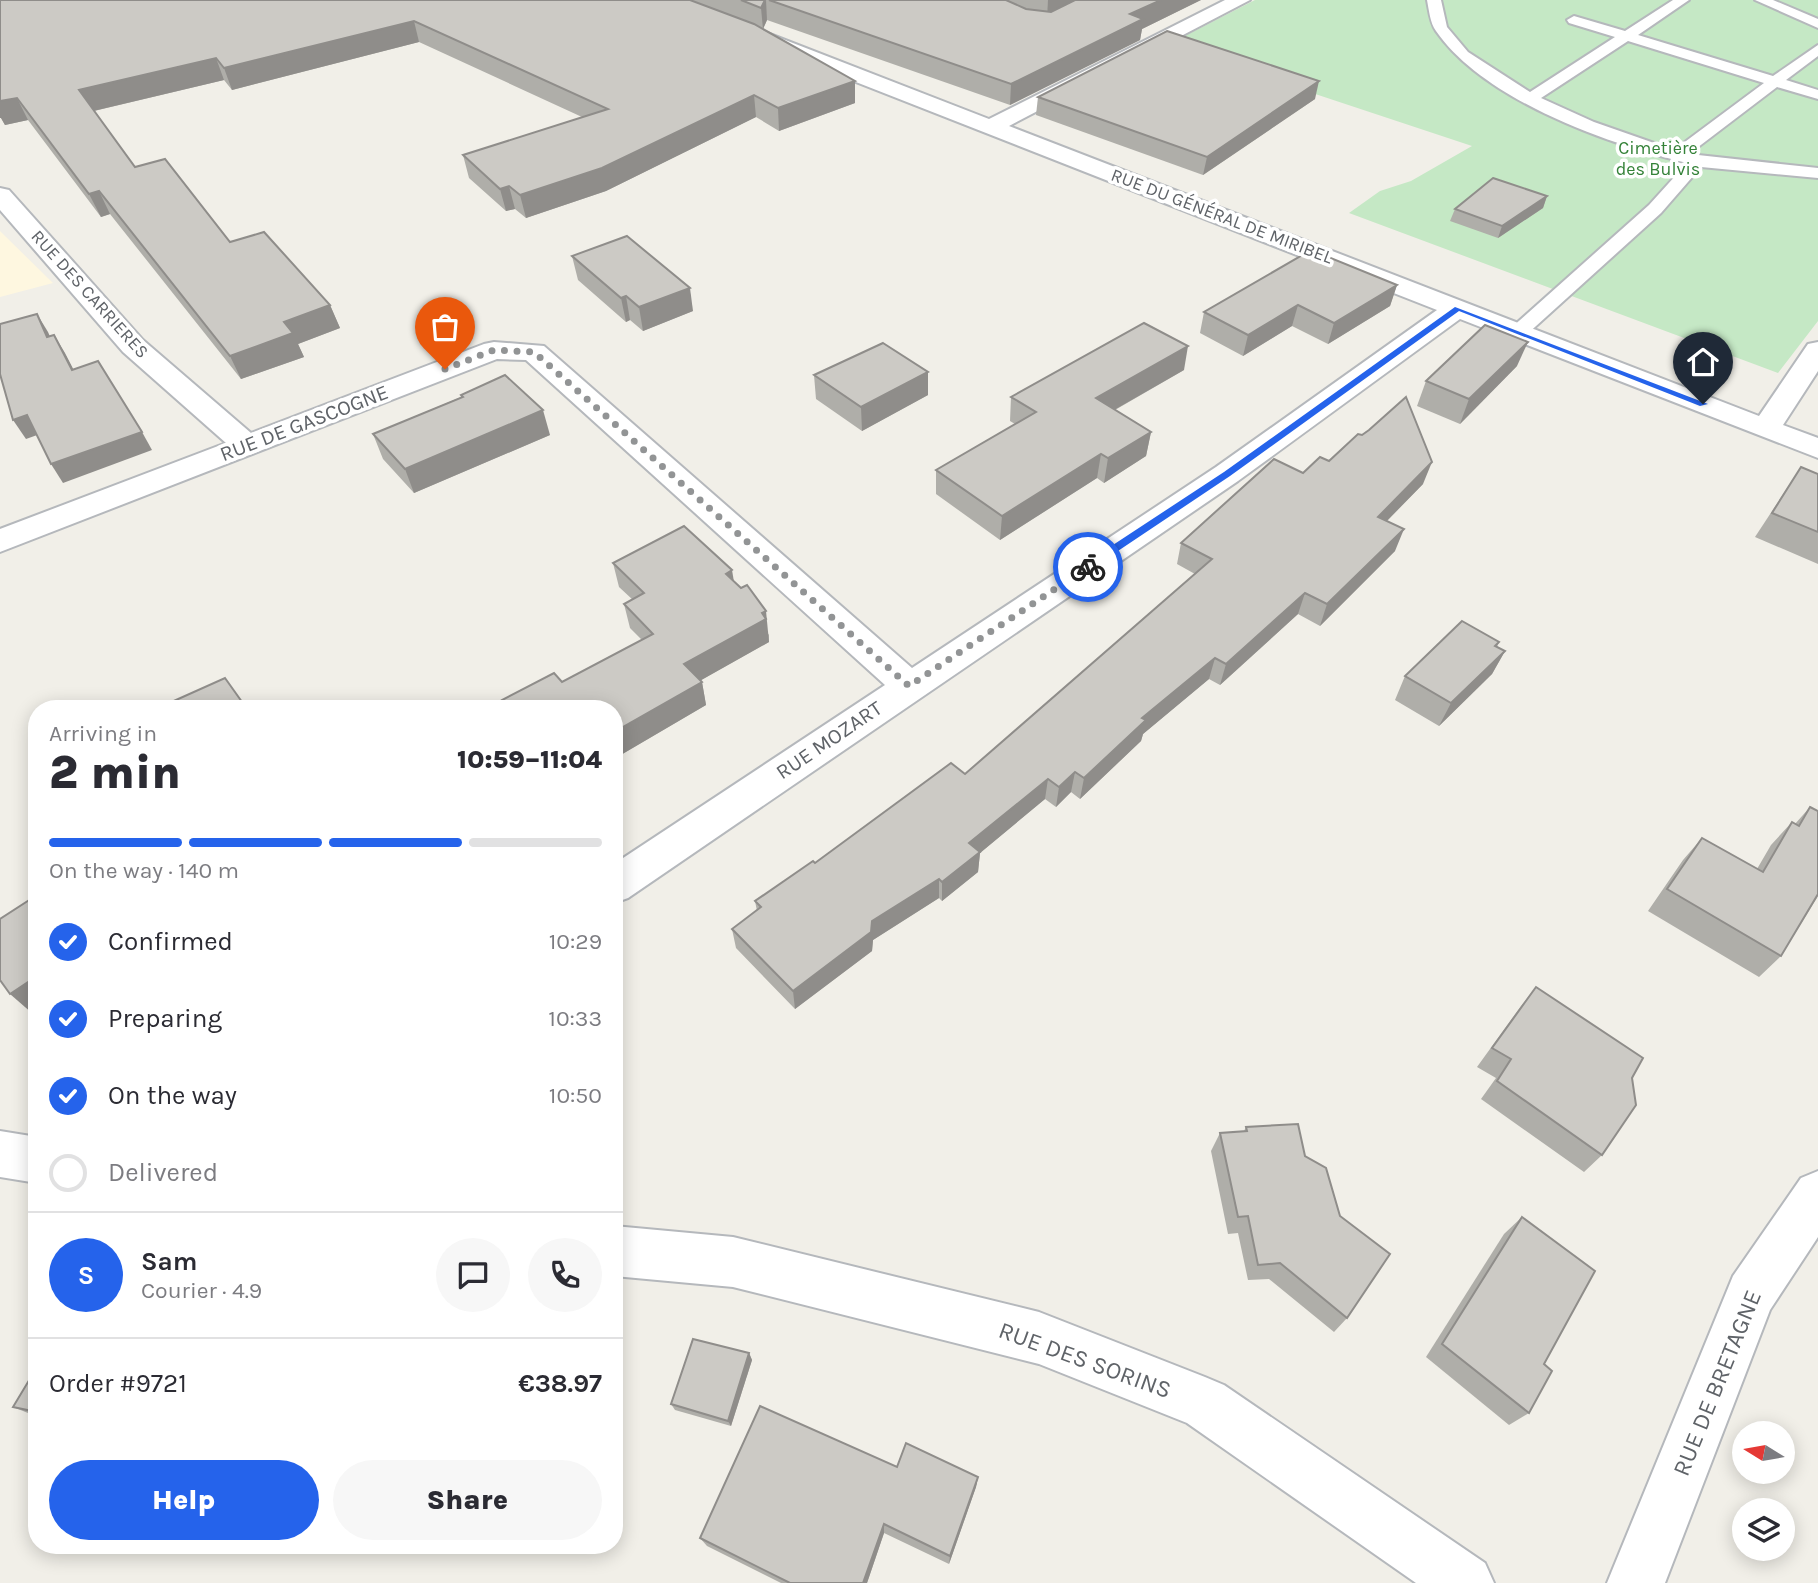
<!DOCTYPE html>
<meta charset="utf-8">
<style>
:root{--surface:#fff;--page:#f7f7f7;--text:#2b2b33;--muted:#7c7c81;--line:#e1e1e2;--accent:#2563eb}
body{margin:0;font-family:Karla,sans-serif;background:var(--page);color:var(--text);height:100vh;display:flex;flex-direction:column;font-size:26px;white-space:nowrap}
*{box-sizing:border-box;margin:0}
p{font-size:23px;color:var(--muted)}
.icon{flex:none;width:38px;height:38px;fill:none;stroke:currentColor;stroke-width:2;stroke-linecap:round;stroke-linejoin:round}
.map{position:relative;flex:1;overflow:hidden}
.sheet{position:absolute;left:28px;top:700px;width:595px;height:854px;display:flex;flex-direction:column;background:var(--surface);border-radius:28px;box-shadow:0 4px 18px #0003}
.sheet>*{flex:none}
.needle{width:46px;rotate:281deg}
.fabs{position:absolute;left:1732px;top:1421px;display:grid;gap:14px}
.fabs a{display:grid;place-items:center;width:63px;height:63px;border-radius:50%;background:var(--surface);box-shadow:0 4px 18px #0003;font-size:35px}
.pin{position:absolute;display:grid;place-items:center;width:60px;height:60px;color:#fff;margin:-72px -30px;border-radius:50% 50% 50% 0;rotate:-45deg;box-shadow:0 0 7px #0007}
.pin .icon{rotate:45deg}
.courier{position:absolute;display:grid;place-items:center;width:70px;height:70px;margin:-35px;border:5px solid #2563eb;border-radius:50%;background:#fff;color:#222;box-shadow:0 2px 9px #0007}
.overview em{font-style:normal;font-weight:800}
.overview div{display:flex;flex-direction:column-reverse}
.overview{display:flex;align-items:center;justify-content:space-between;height:119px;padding:0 21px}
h1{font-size:46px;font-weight:800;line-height:52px}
.bar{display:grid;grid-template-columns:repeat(4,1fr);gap:10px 7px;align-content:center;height:84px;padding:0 21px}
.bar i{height:9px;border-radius:5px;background:var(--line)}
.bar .on{background:var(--accent)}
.bar p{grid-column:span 4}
.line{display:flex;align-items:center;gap:18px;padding:0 21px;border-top:2px solid var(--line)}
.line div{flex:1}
.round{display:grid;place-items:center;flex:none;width:74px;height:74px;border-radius:37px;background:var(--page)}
ol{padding:0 21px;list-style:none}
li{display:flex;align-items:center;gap:21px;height:77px}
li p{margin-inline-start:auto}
li .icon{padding:7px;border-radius:50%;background:var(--accent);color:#fff;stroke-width:4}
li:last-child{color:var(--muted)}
li i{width:38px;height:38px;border:4px solid var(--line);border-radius:50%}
.button{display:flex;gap:14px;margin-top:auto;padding:14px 21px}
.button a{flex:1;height:80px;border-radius:42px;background:var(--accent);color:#fff;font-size:28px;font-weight:800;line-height:80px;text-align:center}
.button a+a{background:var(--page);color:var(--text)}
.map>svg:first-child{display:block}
.commercial{fill:#fef7e0}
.green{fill:#c5e8c5}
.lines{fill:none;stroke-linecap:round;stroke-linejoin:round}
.lane-casing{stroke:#b5b8bc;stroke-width:4}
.street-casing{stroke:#b5b8bc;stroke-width:4}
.lane{fill:#fff;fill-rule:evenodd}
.street{fill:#fff;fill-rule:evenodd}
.wall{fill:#afaea9}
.shaded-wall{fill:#8f8d8a}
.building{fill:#cccac5;stroke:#8f8d8a;stroke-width:2}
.route{fill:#2563eb}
.done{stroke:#929495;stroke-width:7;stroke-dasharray:0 12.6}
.labels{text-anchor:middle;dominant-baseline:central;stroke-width:7;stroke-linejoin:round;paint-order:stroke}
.far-park-label{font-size:18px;fill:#348238;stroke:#fff}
.far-street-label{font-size:18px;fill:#5f6368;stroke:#fff}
.street-label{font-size:21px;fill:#5f6368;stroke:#fff}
.near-street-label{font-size:24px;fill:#5f6368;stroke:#fff}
</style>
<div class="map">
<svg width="1818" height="1583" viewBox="0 0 1818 1583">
<rect width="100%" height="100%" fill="#f1efe8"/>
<path class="commercial" d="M0 231 53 283 0 297Z"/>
<path class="green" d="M1255 0H1818V321L1778 373 1349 213 1380 191 1411 181 1472 146 1167 45Z"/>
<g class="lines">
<g class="lane-casing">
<g id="lane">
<path d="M1427 0H1441L1447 27 1468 52 1530 92 1615 37 1569 23 1567 20 1574 16 1625 31 1673 0H1689L1638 35 1773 76 1818 45V56L1786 80 1818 90V99L1777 87 1689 154 1818 168V178L1701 167 1661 213 1525 336H1511L1509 332 1511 328 1649 205 1687 163C1607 144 1484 100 1436 31 1430 23 1429 10 1427 0ZM1628 41 1764 83 1674 150 1594 122 1541 98Z"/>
<path d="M1755 0H1773L1818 19V28Z"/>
</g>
</g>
<g class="street-casing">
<g id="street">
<path d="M654 0H682L989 119 1225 0H1250L1009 126 1759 416 1808 344 1818 342V371L1783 425 1818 438V458L1460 319 1238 481 628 898 614 903V864L885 685 526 360 497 359 0 552V529L226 443 123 352 0 210V188L9 190 143 340 251 433 484 344 494 342 544 346 912 668 1216 467 1437 310 657 4Z"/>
<path d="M0 1131 37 1137V1183L0 1177Z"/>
<path d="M1818 1171V1237L1770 1310 1665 1583H1607L1733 1276 1801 1178Z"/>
<path d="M614 1226 733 1237 1039 1312 1205 1377 1224 1385 1485 1563 1494 1583H1416L1187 1423 1039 1364 733 1287 614 1276Z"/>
</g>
</g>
<use href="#lane" class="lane"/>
<use href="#street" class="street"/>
</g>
<g class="wall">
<path d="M0 0H1201L1142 29 1140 40 1010 105 767 20 763 29 758 27 855 81V103L779 131 756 117 606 191 526 218 515 209 506 211 469 178 463 155 582 117 419 42 232 90 224 80 94 111 135 167 230 242 330 305 340 328 298 344 304 357 241 379 110 214 101 217 28 120 5 125 1 118Z"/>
<path d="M1038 97 1315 99 1203 175 1036 115Z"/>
<path d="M1547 196 1543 208 1498 238 1450 221 1455 209Z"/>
<path d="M572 256 693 311 643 331 630 320 626 322 578 280Z"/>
<path d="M1397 285 1390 306 1328 344 1292 326 1243 356 1200 333 1204 312Z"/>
<path d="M1517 366 1460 424 1417 406 1426 381Z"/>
<path d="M1184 370 1115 410 1151 432 1146 456 1104 483 1097 478 1000 540 936 494V470L1015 424 1010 421 1011 397Z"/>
<path d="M928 372V395L862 431 816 399 814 375Z"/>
<path d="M461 395 550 435 414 493 383 459 373 434 461 397Z"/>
<path d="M1329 461 1423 484 1387 521 1395 551 1320 626 1298 614 1220 685 1209 679 1143 734 1141 741 1080 799 1071 792 1056 807 1045 799 980 853 978 872 942 901 939 898 873 940 872 951 795 1009 736 948 732 929 757 911 755 901 815 863 965 774 1195 574 1177 564 1181 543 1303 473Z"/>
<path d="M1801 467 1818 474V564L1755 537Z"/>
<path d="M613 563 734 582 769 635V642L701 680 702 682 706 705 619 756 621 764 614 768V709H506L502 700 562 682 642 640 630 628 624 604 633 600 619 587Z"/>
<path d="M1499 642 1497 647 1505 651 1492 674 1439 726 1395 700 1405 676Z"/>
<path d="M1810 807 1818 811V896L1781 956 1759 977 1648 911 1683 860 1702 838 1757 869 1771 845 1792 822 1795 824Z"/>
<path d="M1536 987 1632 1078 1602 1155 1584 1172 1481 1099 1496 1078 1477 1067 1521 1006Z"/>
<path d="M1246 1127 1305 1156 1347 1318 1334 1332 1269 1279 1248 1280 1238 1233 1228 1234 1211 1151 1220 1133 1244 1131Z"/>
<path d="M1522 1217 1544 1364 1529 1413 1509 1425 1426 1357 1504 1234Z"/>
<path d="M749 1353 752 1360 731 1426 675 1410 671 1404Z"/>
<path d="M37 1367V1415L28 1413 13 1407Z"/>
<path d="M897 1467 978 1477 976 1487 949 1564 884 1533 867 1583H781L707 1546 700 1538Z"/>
</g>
<g class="shaded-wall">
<path d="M766 0 767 20 763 29 761 8Z"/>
<path d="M1048 0H1095L1047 19Z"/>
<path d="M1161 0H1201L1142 29 1140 40 1010 105 1011 84 1130 14Z"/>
<path d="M414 21 419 42 232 90 224 68Z"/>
<path d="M216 58 224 80 89 112 79 90Z"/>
<path d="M855 81V103L779 131 778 108Z"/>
<path d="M1319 81 1315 99 1203 175 1207 157Z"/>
<path d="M754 95 756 117 606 191 526 218 520 195Z"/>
<path d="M17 98 28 120 5 125 1 118H0V101Z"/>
<path d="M509 186 515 209 506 211 500 189Z"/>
<path d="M99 191 110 214 101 217 89 194Z"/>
<path d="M1547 196 1543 208 1498 238 1502 226Z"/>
<path d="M1397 285 1390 306 1328 344 1334 323Z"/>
<path d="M690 288 693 311 643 331 639 307Z"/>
<path d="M626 296 630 320 626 322 621 298Z"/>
<path d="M330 305 340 328 298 344 304 357 241 379 230 356 284 322Z"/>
<path d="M1298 305 1292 326 1243 356 1248 335Z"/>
<path d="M37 314 48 332 58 355 47 337Z"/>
<path d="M54 335 65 353 83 388 72 370Z"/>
<path d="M1528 342 1517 366 1460 424 1469 399Z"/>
<path d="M1188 346 1184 370 1093 422 1096 398Z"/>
<path d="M928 372V395L862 431 861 407Z"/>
<path d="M543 410 550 435 414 493 405 469Z"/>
<path d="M27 415 40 434 26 439 13 420Z"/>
<path d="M142 432 152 450 63 483 51 464Z"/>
<path d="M1151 432 1146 456 1104 483 1108 458Z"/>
<path d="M1101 454 1097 478 1000 540 1002 516Z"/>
<path d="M1432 462 1423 484 1370 538 1378 517Z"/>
<path d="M1404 529 1395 551 1320 626 1327 604Z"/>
<path d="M732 570 736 594 726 574Z"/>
<path d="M1305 593 1298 614 1220 685 1226 664Z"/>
<path d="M766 611 769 642 689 687 684 664Z"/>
<path d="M1505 651 1492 674 1439 726 1451 703Z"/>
<path d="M1215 658 1209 679 1143 734 1141 741 1080 799 1084 778 1142 718Z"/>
<path d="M702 682 706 705 619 756 621 764 614 768V732Z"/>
<path d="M1075 772 1071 792 1056 807 1059 787Z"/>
<path d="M1048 779 1045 799 980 853 978 872 942 901V882L969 843Z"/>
<path d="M939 879V898L873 940 872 951 795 1009 793 991 872 921Z"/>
<path d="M37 976V1011L33 1014 10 994Z"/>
<path d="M749 1353 752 1360 731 1426 728 1421Z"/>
<path d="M614 1390 619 1402 614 1415Z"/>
<path d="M978 1477 976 1487 949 1564 950 1556Z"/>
<path d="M884 1524V1533L867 1583H863Z"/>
</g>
<g class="building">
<path d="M0 0H690L754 24 855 81 778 108 754 95 602 168 520 195 509 186 500 189 463 155 608 109 414 21 224 68 216 58 79 90 135 167 165 159 230 242 264 232 330 305 284 322 293 333 230 356 99 191 89 194 17 98 0 101Z"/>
<path d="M741 0H765L761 8Z"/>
<path d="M769 0H1006L1026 9 1051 12 1075 0H1161L1130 14 1143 19 1011 84Z"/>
<path d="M1167 31 1319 81 1207 157 1038 97Z"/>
<path d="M1493 178 1547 196 1502 226 1455 209Z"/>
<path d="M627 236 690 288 639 307 626 296 621 298 572 256Z"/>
<path d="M1311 250 1397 285 1334 323 1298 305 1248 335 1204 312Z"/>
<path d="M37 314 47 337 54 335 72 370 98 361 142 432 51 464 27 415 13 420 0 374V324Z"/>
<path d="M1144 323 1188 346 1096 398 1151 432 1108 458 1101 454 1002 516 936 470 1036 412 1011 397Z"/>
<path d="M1485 325 1528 342 1469 399 1426 381Z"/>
<path d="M883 343 928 372 861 407 814 375Z"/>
<path d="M505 375 543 410 405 469 373 434 463 397 461 395Z"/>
<path d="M1406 397 1432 462 1378 517 1404 529 1327 604 1305 593 1226 664 1215 658 1142 718 1146 720 1084 778 1075 772 1059 787 1048 779 969 843 980 852 942 882 939 879 872 921 871 932 793 991 732 929 761 907 755 901 813 861 815 863 951 763 965 774 1212 559 1181 543 1274 459 1303 473 1320 457 1329 461 1358 434 1362 435 1369 430Z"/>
<path d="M1801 467 1818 474V532L1772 513Z"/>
<path d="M684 526 732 570 726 574 741 588 747 585 766 611 762 613 766 619 684 664 702 682 614 732V709H510L502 700 554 673 562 682 653 634 624 604 644 593 613 563Z"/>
<path d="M1462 621 1499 642 1495 646 1505 651 1451 703 1405 676Z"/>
<path d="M225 678 247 709H170L167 704Z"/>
<path d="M1810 807 1818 811V894L1781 956 1667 889 1702 838 1763 872 1792 822 1799 826Z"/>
<path d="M37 895V976L10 994 0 980V919Z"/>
<path d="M1536 987 1643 1058 1632 1078 1636 1105 1602 1155 1497 1081 1511 1059 1492 1048Z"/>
<path d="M1298 1124 1305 1156 1326 1168 1340 1216 1390 1254 1347 1318 1280 1263 1258 1265 1248 1216 1238 1217 1220 1133 1247 1131 1246 1127Z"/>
<path d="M1522 1217 1595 1271 1544 1364 1552 1371 1529 1413 1442 1344Z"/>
<path d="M693 1339 749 1353 728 1421 671 1404Z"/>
<path d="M37 1367V1412L13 1407Z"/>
<path d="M760 1406 897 1467 906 1443 978 1477 950 1556 884 1524 863 1583H790L700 1538Z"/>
</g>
<path class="route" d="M1455 307 1708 404 1700 406 1459 311 1230 476 1091 569H1084V564L1224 472Z"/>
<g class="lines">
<path class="done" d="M445 369 494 350 534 352 909 686 1088 567"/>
</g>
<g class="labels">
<g class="far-park-label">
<text x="1658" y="148">Cimetière<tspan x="1658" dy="21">des Bulvis</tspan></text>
</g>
<g class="far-street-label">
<text transform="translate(1222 216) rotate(21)">RUE DU GÉNÉRAL DE MIRIBEL</text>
<text transform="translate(90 294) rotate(48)">RUE DES CARRIERES</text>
</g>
<g class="street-label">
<text transform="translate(304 423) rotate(-21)">RUE DE GASCOGNE</text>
<text transform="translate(829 740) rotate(-34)">RUE MOZART</text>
</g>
<g class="near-street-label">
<text transform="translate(1085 1360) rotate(20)">RUE DES SORINS</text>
<text transform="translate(1717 1383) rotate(-68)">RUE DE BRETAGNE</text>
</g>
</g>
</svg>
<div class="fabs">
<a><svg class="needle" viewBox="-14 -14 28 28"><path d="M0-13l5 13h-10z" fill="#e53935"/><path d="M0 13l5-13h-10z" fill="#7c7c81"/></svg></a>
<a><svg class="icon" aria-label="layers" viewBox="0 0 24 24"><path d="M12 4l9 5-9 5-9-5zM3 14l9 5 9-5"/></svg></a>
</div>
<div class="pin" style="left:445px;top:369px;background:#ea580c"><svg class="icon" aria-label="bag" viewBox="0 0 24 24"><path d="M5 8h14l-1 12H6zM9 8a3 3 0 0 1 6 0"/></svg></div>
<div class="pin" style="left:1703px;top:404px;background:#1f2937"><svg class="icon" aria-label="home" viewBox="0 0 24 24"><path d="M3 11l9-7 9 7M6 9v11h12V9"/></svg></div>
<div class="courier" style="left:1088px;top:567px"><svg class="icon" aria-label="bike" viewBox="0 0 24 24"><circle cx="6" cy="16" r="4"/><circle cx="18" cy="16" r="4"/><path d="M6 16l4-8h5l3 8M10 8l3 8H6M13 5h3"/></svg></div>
<section class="sheet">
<div class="overview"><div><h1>2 min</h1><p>Arriving in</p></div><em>10:59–11:04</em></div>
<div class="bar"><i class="on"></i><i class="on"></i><i class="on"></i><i></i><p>On the way · 140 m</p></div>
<ol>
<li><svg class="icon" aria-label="check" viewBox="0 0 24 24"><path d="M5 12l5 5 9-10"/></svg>Confirmed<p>10:29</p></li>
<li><svg class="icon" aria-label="check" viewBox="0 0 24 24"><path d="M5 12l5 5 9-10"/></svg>Preparing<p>10:33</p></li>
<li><svg class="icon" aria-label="check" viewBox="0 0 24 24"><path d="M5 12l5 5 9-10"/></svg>On the way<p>10:50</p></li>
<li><i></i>Delivered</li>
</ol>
<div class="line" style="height:126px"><b class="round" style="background:var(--accent);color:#fff">S</b><div><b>Sam</b><p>Courier · 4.9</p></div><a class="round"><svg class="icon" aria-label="chat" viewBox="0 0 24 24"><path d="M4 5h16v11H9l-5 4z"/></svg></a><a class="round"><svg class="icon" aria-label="phone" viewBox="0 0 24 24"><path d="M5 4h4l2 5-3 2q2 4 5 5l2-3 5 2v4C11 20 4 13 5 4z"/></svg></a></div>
<div class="line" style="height:91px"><div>Order #9721</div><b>€38.97</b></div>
<div class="button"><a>Help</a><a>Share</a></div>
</section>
</div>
